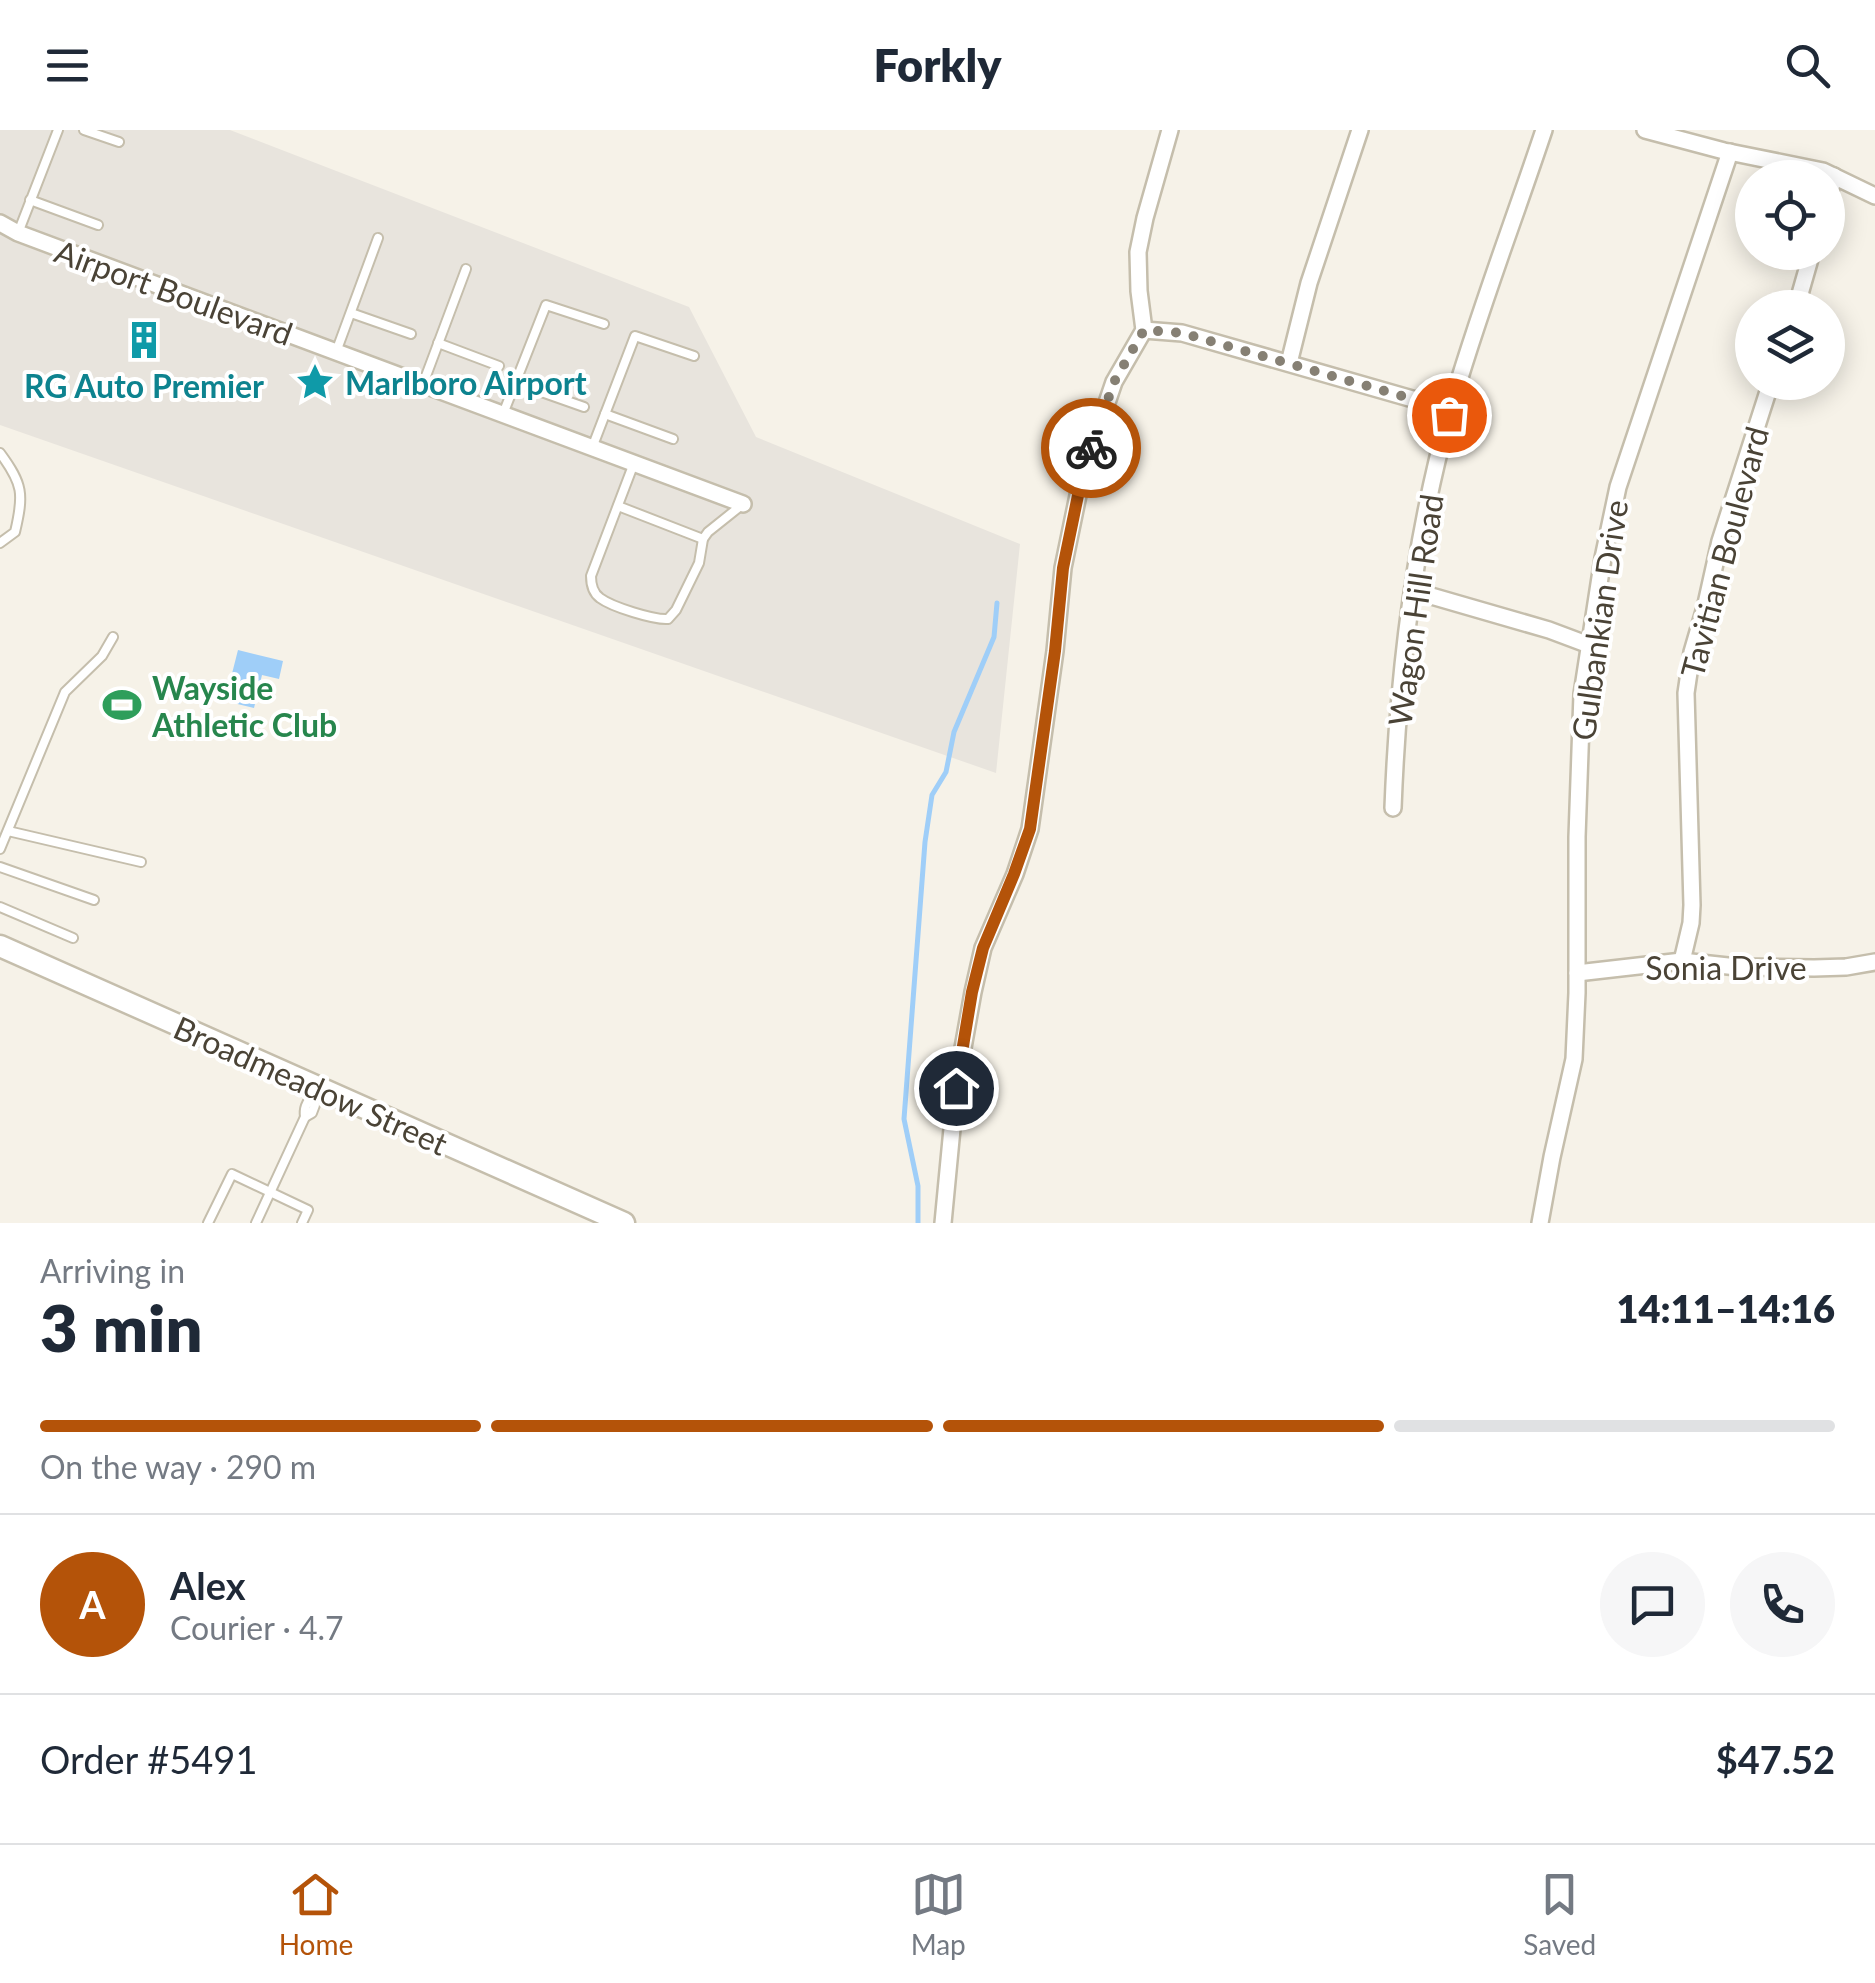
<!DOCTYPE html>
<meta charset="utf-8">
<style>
:root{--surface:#fff;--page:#f6f6f7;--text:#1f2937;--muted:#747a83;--line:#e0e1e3;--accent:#b45309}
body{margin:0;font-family:Lato,sans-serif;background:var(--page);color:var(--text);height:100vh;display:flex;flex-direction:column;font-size:38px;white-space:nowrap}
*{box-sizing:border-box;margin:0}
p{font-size:32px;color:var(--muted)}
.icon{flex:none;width:55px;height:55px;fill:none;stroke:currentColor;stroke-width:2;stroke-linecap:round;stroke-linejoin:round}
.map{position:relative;height:1093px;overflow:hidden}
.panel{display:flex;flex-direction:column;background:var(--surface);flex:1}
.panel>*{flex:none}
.controls{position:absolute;left:1735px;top:30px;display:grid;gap:20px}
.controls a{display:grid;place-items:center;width:110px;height:110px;border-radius:50%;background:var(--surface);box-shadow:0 5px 25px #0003;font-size:50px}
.pin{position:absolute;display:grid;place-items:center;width:85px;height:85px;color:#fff;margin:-42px;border:5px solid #fff;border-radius:50%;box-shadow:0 2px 10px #0007}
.courier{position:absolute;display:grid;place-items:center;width:100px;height:100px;margin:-50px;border:8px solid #b45309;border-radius:50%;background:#fff;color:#222;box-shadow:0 2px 12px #0007}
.summary em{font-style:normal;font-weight:800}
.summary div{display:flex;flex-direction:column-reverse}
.summary{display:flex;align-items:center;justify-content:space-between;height:170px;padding:0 40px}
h1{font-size:65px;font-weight:800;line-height:75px}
.bar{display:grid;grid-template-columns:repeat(4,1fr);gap:15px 10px;align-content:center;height:120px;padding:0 40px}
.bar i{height:12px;border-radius:8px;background:var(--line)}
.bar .on{background:var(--accent)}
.bar p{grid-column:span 4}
.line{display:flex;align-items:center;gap:25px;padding:0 40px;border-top:2px solid var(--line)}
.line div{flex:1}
.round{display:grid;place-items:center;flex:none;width:105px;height:105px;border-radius:52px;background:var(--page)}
header{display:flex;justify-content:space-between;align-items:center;height:130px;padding:0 40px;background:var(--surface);font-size:45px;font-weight:800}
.menu{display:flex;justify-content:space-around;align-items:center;height:140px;border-top:2px solid var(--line);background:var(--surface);font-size:28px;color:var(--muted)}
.menu a{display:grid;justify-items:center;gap:5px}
.menu .on{color:var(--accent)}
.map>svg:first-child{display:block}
.industrial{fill:#e8e4dd}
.water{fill:#9fcef8}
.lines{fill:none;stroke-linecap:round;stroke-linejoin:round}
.stream{stroke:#9fcef8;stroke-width:5}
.service-casing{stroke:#c5beac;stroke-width:12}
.minor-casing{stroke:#c5beac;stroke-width:20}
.tertiary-casing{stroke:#c5beac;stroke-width:25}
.service{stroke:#fff;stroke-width:8}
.minor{stroke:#fff;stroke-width:15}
.tertiary{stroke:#fff;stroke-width:20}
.done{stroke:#868074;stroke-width:10;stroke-dasharray:0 18}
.route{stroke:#b45309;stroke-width:12}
.labels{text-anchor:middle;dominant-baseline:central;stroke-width:8;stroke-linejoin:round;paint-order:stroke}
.street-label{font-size:32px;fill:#4a4336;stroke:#fff}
.culture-label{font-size:32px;font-weight:bold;fill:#0d838f;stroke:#fff;text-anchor:start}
.leisure-label{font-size:32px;font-weight:bold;fill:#27864d;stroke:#fff;text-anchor:start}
</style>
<header><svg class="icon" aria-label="menu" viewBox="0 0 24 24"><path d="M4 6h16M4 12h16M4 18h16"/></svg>Forkly<svg class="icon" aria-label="search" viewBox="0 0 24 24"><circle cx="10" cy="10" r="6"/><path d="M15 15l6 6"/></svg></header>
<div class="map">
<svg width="1875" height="1093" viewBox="0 0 1875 1093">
<rect width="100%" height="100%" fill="#f6f2e8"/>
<path class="industrial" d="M0 0H230L689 177 756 307 1020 414 996 643 0 295Z"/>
<path class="water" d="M238 520 283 531 279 549 262 545 254 578 225 571Z"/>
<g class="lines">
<path class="stream" d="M918 1093V1056L904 989 925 712 932 665 946 642 954 602 994 507 997 473"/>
<g class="service-casing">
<g id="service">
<path d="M84 0 119 12"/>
<path d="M30 70 98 95"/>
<path d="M18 103 58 0"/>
<path d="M351 183 411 204"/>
<path d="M438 213 499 236"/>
<path d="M336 222 378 108"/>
<path d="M516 253 584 277"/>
<path d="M423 254 466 139"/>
<path d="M503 284 546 175 604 194"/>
<path d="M605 284 673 309"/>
<path d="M592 318 635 206 694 226"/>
<path d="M0 323C23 354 24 364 15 402L0 413"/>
<path d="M634 333 591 446C591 455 593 463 600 468 612 477 654 490 668 489L676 480 699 433 703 409 708 402 743 374"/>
<path d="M618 376 703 409"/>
<path d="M8 701 141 732"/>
<path d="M0 719 65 562 102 526 113 507"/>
<path d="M0 737 94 770"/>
<path d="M0 777 73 808"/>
<path d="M312 969 315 975 312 983 305 987C303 973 311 970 316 958"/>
<path d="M208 1093 232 1044 308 1080 302 1093"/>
<path d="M256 1093 305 987"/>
</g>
</g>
<g class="minor-casing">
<g id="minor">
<path d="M1645 0 1724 21 1823 41 1875 66"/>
<path d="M1828 69 1834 46"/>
<path d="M0 93 18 103 743 374"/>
<path d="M1796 178 1812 122"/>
<path d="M1144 200 1182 203 1423 272 1449 285"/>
<path d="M1289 233 1309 153 1360 0"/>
<path d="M1414 461 1549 500 1589 515"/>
<path d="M1393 678C1398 545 1414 409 1450 281 1477 186 1513 93 1544 0"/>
<path d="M1682 831 1691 793 1692 775 1686 563 1692 522 1706 474 1720 411 1771 252"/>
<path d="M1577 843 1682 831 1737 837 1814 838 1846 837 1875 832"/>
<path d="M943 1093 956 957 973 862 983 818 1015 744 1030 699 1055 521 1063 438 1082 346 1114 252 1144 200 1139 161 1138 122 1145 88 1170 0"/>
<path d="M1540 1093 1552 1027 1574 929 1577 863V707L1582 564 1603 428 1618 357 1730 22"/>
</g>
</g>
<g class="tertiary-casing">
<path id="tertiary" d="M0 816 624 1093"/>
</g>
<use href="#service" class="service"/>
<use href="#minor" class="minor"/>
<use href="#tertiary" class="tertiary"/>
</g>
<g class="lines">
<path class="done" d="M1091 318 1114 252 1144 200 1182 203 1423 272 1449 285"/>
<path class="route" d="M956 958 972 862 983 818 1014 744 1030 699 1055 521 1063 438 1082 346 1091 318"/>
</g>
<defs>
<g id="building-bare" transform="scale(3)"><path d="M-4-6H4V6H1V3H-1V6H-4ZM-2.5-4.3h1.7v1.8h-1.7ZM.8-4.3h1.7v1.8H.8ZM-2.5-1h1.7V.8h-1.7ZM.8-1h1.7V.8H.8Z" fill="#0f9aa8" stroke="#fff" stroke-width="2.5" paint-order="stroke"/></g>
<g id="sight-bare" transform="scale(3)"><path d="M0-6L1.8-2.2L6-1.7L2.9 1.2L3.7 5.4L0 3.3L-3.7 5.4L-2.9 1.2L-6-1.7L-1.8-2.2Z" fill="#0f9aa8" stroke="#fff" stroke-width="2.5" paint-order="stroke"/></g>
<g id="stadium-bare" transform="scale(3)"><path d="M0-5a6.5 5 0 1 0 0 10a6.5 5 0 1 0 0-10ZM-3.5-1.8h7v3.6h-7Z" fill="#2e9e5b" stroke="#fff" stroke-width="2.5" paint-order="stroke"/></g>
</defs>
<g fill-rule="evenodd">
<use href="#building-bare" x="144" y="210"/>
<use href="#sight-bare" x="315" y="252"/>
<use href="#stadium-bare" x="122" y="575"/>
</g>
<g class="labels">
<g class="street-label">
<text transform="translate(174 162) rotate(20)">Airport Boulevard</text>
<text transform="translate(1724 422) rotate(-75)">Tavitian Boulevard</text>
<text transform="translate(1415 480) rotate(-82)">Wagon Hill Road</text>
<text transform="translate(1599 490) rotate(-82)">Gulbankian Drive</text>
<text x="1726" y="837">Sonia Drive</text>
<text transform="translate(311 955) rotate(24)">Broadmeadow Street</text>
</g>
<g class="culture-label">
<text x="345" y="252">Marlboro Airport</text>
<text x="144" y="255" text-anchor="middle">RG Auto Premier</text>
</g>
<g class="leisure-label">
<text x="152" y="557">Wayside<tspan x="152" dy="37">Athletic Club</tspan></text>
</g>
</g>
</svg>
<div class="controls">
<a><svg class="icon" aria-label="locate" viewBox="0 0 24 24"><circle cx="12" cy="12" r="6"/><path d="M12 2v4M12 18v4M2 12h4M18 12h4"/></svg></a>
<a><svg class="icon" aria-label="layers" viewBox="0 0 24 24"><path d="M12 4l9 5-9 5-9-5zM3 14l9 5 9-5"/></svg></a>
</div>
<div class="pin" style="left:1449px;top:285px;background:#ea580c"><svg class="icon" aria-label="bag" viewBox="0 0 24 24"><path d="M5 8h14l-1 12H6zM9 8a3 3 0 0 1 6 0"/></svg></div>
<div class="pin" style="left:956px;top:958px;background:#1f2937"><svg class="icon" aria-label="home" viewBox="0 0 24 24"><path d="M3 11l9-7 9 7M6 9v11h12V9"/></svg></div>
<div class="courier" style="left:1091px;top:318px"><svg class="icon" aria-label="bike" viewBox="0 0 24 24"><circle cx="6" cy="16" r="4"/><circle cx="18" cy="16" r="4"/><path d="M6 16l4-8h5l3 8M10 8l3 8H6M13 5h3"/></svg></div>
</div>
<section class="panel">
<div class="summary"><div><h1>3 min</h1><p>Arriving in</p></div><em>14:11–14:16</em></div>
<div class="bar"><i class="on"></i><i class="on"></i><i class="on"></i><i></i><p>On the way · 290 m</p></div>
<div class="line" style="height:180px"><b class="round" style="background:var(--accent);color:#fff">A</b><div><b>Alex</b><p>Courier · 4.7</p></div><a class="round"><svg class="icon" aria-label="chat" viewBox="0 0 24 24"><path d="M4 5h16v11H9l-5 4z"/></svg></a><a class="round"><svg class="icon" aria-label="phone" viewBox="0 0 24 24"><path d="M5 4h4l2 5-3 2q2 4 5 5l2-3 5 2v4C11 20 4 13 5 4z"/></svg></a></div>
<div class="line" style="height:130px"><div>Order #5491</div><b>$47.52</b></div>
</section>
<nav class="menu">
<a class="on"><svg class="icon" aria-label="home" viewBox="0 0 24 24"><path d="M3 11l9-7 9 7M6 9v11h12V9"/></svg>Home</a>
<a><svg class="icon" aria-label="map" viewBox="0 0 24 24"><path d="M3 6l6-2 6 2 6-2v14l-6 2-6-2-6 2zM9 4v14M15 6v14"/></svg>Map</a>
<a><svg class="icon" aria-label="saved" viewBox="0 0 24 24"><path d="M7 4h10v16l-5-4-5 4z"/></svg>Saved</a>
</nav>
